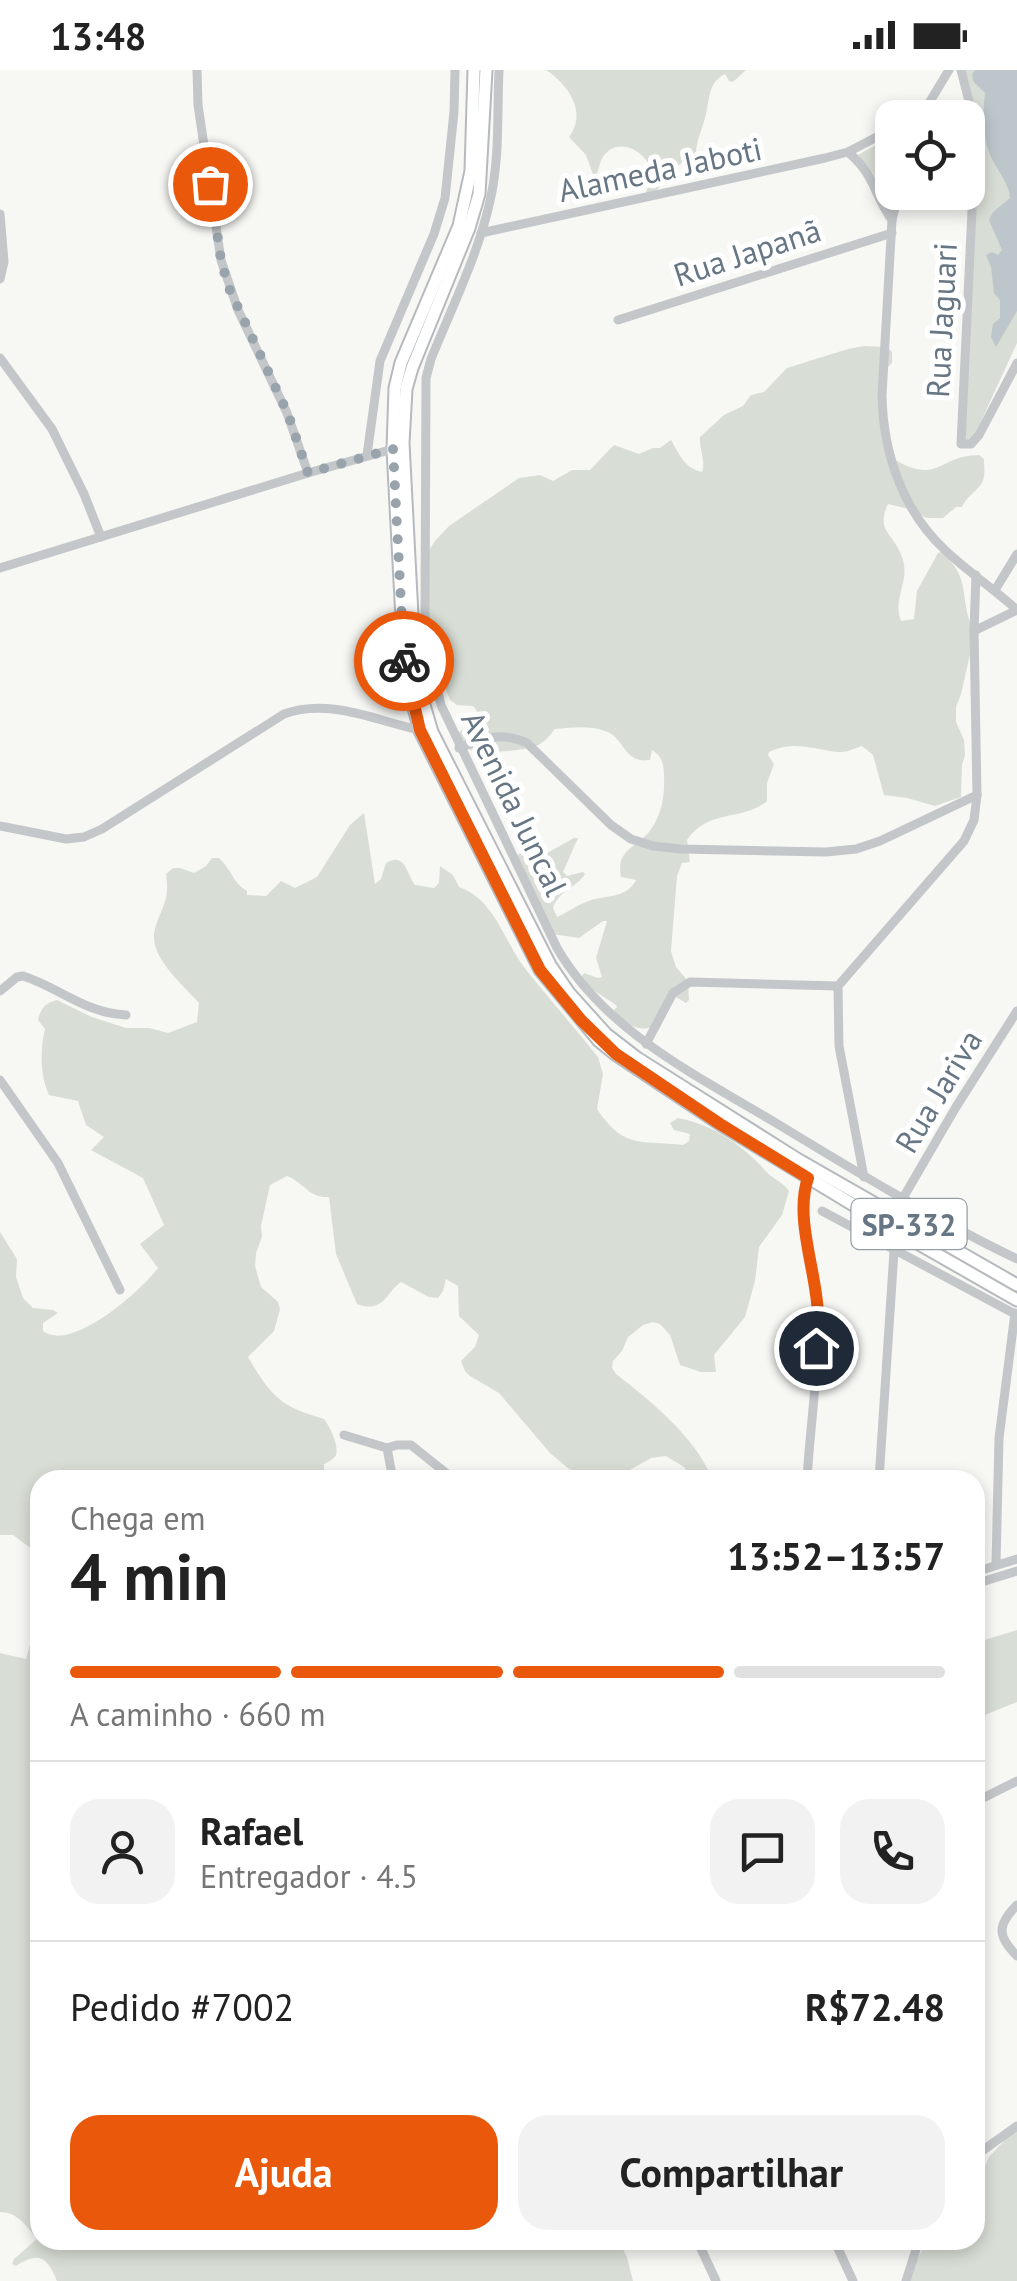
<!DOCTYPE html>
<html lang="pt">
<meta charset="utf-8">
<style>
:root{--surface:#fff;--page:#f2f2f2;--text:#222;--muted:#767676;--line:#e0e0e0;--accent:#ea580c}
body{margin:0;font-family:"PT Sans",sans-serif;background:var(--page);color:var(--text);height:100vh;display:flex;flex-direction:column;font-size:38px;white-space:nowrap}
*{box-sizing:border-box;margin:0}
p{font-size:32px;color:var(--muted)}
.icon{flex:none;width:55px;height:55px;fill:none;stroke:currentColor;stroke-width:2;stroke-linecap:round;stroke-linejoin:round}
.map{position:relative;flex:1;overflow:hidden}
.details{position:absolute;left:30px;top:1400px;width:955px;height:780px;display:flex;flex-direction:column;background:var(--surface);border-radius:30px;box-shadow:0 5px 15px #0003}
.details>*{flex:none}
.buttons{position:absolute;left:875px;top:30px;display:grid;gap:20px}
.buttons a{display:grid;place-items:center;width:110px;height:110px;border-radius:20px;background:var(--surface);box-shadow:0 5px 15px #0003;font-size:50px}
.pin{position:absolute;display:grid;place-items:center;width:85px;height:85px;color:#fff;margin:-42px;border:5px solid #fff;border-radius:50%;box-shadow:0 2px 10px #0007}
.courier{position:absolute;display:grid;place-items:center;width:100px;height:100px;margin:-50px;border:8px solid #ea580c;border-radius:50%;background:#fff;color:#222;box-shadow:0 2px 12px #0007}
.summary em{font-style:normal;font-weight:700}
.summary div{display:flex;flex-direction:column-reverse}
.summary{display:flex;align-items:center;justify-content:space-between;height:170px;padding:0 40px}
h1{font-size:65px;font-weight:700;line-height:75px}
.bar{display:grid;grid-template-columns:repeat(4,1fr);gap:15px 10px;align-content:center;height:120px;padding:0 40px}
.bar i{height:12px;border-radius:8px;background:var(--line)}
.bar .on{background:var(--accent)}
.bar p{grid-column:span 4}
.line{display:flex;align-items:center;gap:25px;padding:0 40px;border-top:2px solid var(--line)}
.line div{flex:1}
.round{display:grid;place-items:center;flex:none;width:105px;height:105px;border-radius:30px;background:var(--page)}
.action{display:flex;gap:20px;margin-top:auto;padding:20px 40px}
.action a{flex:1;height:115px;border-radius:30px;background:var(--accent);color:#fff;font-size:40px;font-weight:700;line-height:115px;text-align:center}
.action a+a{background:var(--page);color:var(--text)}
.status{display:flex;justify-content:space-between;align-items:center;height:70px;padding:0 50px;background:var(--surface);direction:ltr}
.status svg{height:28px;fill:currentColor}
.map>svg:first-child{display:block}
.green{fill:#d8ded5}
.water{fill:#bdc6cb}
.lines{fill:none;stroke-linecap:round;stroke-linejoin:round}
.major-casing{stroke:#b6babe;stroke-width:15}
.minor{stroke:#c3c7ca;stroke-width:9}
.major{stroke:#fff;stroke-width:11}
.done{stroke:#99a3ab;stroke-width:10;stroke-dasharray:0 18}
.route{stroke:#ea580c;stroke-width:12}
.labels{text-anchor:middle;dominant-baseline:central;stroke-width:10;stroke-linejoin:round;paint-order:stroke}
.shield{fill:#fff;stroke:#959fa9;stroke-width:2.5}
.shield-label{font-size:30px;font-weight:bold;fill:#677684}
.street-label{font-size:32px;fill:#677684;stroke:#fff}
</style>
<div class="status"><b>13:48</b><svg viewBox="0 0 49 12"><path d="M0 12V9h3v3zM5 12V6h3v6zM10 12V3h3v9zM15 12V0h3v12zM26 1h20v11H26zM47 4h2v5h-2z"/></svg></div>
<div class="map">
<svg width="1017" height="2211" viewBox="0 0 1017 2211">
<rect width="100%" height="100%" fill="#f7f7f4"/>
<g class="green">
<path d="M546 0H746L733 12 729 11 725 4C707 13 710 30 705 48 702 60 697 69 696 82L675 98 653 125H649L646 122C649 114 653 106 650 97 643 79 616 67 603 87 599 93 598 103 595 110L586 85 569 67C588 43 568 14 546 0Z"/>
<path d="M964 0H1017V273L972 371 963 369 979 60Z"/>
<path d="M892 66V122L897 123 895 132 890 135 883 131 873 104 858 85Z"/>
<path d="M864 276 887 277 892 282V293L882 303 884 348 895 390C940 415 939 385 979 385L984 389C984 395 985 400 984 406 983 419 968 423 962 437H956L943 448H926L913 440 888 434C875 462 894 463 902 487 911 511 892 528 901 551L914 549 917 521 938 483 941 482C974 509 957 530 975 563L961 624 956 637V652L964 670 965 685 962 695 961 727 935 736 907 728 884 725 873 685 862 676C854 679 845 683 837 682 812 679 794 670 769 682L768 685 774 694 767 713V731C742 752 709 738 687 770L690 792 682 793 677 806 671 881 676 897 688 911 689 930 686 933 674 926C669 934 663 948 656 954 642 966 621 952 614 940L617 937 616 935 590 918 582 906 584 903 598 908 602 907 596 888 607 851H603L579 868 552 864 515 789 520 783 549 782 574 768H578L563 802 567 806 583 802 585 804C575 819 559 820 553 838L557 847C567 843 575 836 586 832 604 824 626 830 636 810L621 807C616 780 634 779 649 762 661 747 665 727 664 708 664 695 663 687 652 680L650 690C623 694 625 667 605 661 589 655 571 658 555 659 549 666 544 673 536 676 518 682 475 685 459 676L457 664 473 651 477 641 473 636 457 635 450 630 431 584 422 527 427 483 435 471 449 456 519 408 540 405 553 411 572 400H590L614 375 639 384 653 378H660L671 370C679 384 684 398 702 402 706 392 699 378 700 367L724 345 743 336 751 325 764 322 787 298 848 279Z"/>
<path d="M364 743 375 814 381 809 386 793C405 782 406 802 415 815L434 818 439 813 440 796 453 805 459 817C496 830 504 873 527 901 550 930 575 958 598 987L603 1004 597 1039C624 1080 642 1070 683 1075L689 1071 690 1064 674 1060 670 1053 678 1048C708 1054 732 1068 754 1089 760 1094 765 1101 771 1106 778 1111 784 1114 789 1121L782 1145 759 1177 755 1211 745 1247 714 1285 716 1302H701L680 1295 670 1265 660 1254 653 1252 643 1255 628 1267 622 1281 613 1291 612 1298 616 1304C651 1331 694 1366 712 1408L711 1410H692L684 1397 666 1386 651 1388 612 1410 569 1399 550 1383 499 1323 470 1306 465 1301 461 1291 475 1277 479 1265 459 1246 458 1216 446 1209 443 1221 438 1228 429 1227 401 1212C386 1222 384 1244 357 1234L336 1184 329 1127C308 1128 305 1113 287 1106L270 1115 261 1156 262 1167 256 1183 255 1196 261 1217 278 1232 280 1239 274 1261 248 1287C271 1326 279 1336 324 1349 330 1357 339 1375 336 1385 335 1388 327 1393 324 1394V1410H40V1485L13 1465H0V1162L17 1189 16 1207 23 1228 33 1238 53 1240 58 1243 43 1253V1261C71 1283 141 1221 158 1198L140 1174 164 1155 143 1108 91 1080 104 1067 86 1055 78 1031 49 1025C40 1006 40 979 45 959L38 950C41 938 45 933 57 930L92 947 126 958H149L168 963 197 952 199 933C183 915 147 885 155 859 162 835 170 831 166 804L173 798H180L194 803 206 796 212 788H219C233 801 231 811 247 821V825L266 826 281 811 295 818 317 807 350 755Z"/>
<path d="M40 1540V2170H618L627 2187 633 2211H57C47 2187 40 2181 16 2196L12 2194 14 2189 37 2169C27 2157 18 2142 0 2142V1583L26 1589Z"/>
<path d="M1017 1560V1632L975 1649V1573Z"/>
<path d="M1017 2057V2211H906L911 2198 929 2170H975V2105L983 2101 989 2087Z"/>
</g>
<path class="water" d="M975 0H1017V241L996 277 991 267 993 254 1000 248V230L994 223 991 197 986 185 992 182 998 185 1002 180 989 150 993 142 1010 128C1009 111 995 99 989 82 982 63 983 43 985 23L973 11 972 4Z"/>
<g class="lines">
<g class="major-casing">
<g id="major">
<path d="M474 0 471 101 459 156 401 293 395 318 393 379 404 587 408 615 420 661 540 900 599 971 615 984 720 1054 898 1162 1017 1230"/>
<path d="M486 0 479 124 469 158 412 298 406 319 403 373 414 584 417 611 432 662 550 895 569 923 606 964 637 988 797 1089 1017 1215"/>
</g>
</g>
<g class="minor">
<path d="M197 0 198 35 221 190 238 240 287 343 308 403"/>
<path d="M499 0C497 43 500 88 490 131 478 185 452 237 431 289L426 308 425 549 428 580 441 635 557 878C606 962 696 1005 776 1053 855 1101 934 1149 1017 1189"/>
<path d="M961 0 972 43 975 77 961 374H971L979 365 1017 293"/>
<path d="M923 48 926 38 949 0"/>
<path d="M848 82C876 106 873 124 892 150"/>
<path d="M899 122 892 150 882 325C883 382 902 440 945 480 967 501 994 519 1017 540"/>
<path d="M0 144 4 192 0 209"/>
<path d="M481 163 825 88 848 82 892 59"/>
<path d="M618 250 892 163"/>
<path d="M0 288 52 359 84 424 101 467"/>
<path d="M367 385 380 291 434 164 445 128 454 42 455 0"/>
<path d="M0 498 308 403 393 379"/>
<path d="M995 520 1017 484"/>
<path d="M974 561 1017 540"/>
<path d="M459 678C484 668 502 661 527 673L611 755 631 769 653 776 681 779 826 782 856 779 880 771 977 725"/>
<path d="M0 756 66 769 84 767 102 759 284 644C331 627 378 652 424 661"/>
<path d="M0 921 17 907 23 906C58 917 87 944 126 945"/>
<path d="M646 974 673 923 690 912 838 916"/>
<path d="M0 1010 58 1093 120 1220"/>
<path d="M864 1107 839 976 838 916 964 771 974 750 977 725 974 561 976 505"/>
<path d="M903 1128 956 1037 1017 941"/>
<path d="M822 1141 1017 1245"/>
<path d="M344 1365 387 1378 397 1375H411L446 1403"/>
<path d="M387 1378 393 1410"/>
<path d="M807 1410C810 1356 819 1301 818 1247 818 1202 793 1152 808 1108"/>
<path d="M879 1410 894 1181"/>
<path d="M996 1495 999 1368 1015 1243"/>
<path d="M975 1502 1017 1489"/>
<path d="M975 1514 1017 1501"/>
<path d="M975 1732 1017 1711"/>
<path d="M1017 1835C997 1855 997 1866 1017 1886"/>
<path d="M975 2086 1017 2056"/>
<path d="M697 2170 716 2211"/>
<path d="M834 2170 853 2211"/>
<path d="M906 2211 919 2170"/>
</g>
<use href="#major" class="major"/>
</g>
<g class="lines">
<path class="done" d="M210 114 221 190 228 216 288 344 308 403 393 379 404 591"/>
<path class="route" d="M404 591 420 660 540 900 581 950 616 984 720 1054 808 1108C794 1149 817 1202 818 1245 819 1256 817 1267 816 1278"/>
</g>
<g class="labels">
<rect class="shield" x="851.5" y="1129" width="115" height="50" rx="8"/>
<g class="shield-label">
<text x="909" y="1154">SP-332</text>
</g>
<g class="street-label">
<text transform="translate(660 99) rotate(-12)">Alameda Jaboti</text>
<text transform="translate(747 182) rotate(-18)">Rua Japanã</text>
<text transform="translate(941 250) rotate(-87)">Rua Jaguari</text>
<text transform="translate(515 733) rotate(64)">Avenida Juncal</text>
<text transform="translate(938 1021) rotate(-59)">Rua Jariva</text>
</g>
</g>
</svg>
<div class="buttons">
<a><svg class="icon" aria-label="locate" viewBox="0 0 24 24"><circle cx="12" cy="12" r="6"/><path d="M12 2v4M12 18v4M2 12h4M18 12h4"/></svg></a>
</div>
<div class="pin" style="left:210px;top:114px;background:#ea580c"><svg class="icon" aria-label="bag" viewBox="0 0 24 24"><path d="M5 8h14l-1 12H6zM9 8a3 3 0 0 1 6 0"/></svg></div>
<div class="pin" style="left:816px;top:1278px;background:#1f2937"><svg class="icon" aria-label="home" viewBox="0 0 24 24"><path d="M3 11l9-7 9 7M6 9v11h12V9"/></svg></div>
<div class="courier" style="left:404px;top:591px"><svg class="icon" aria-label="bike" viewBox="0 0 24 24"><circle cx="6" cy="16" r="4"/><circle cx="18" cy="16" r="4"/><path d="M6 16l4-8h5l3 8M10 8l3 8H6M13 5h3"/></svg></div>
<section class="details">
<div class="summary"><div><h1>4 min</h1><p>Chega em</p></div><em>13:52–13:57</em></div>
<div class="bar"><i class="on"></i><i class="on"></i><i class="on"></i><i></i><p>A caminho · 660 m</p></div>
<div class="line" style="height:180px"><a class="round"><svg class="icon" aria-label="person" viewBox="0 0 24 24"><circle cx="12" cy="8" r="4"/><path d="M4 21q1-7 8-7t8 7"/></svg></a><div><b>Rafael</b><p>Entregador · 4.5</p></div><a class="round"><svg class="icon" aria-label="chat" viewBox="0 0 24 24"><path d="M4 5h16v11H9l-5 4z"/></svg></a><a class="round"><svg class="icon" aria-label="phone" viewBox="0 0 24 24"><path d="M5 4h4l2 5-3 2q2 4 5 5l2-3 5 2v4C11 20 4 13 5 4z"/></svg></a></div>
<div class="line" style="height:130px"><div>Pedido #7002</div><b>R$72.48</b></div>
<div class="action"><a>Ajuda</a><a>Compartilhar</a></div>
</section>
</div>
